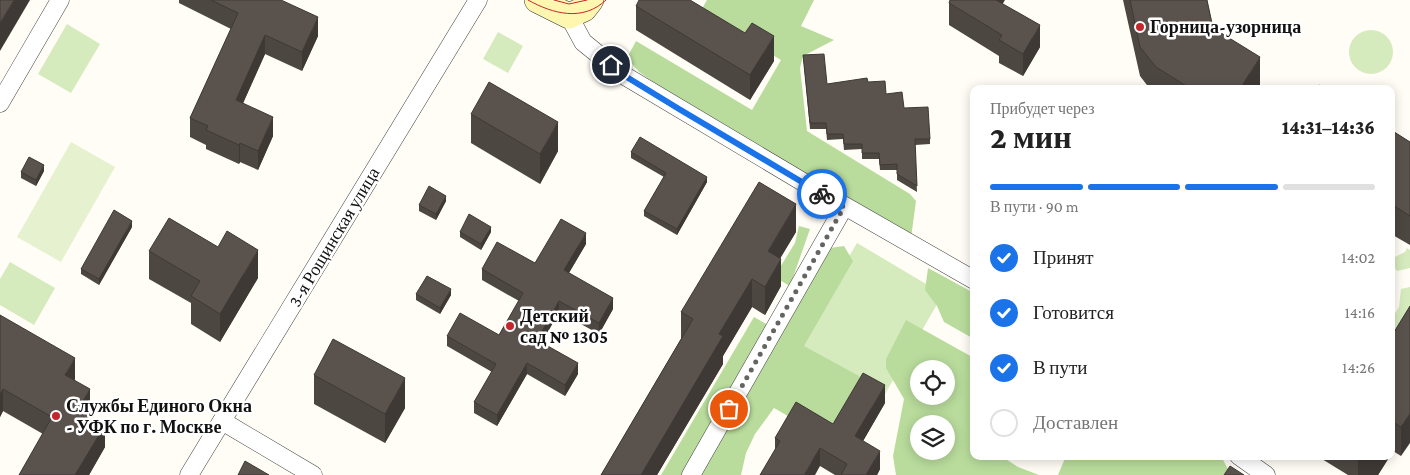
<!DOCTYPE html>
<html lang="ru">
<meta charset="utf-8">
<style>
:root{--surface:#fff;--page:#f2f2f2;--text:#222;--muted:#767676;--line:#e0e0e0;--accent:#1a73e8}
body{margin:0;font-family:"Crimson Pro",serif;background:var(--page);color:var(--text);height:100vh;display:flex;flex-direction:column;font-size:19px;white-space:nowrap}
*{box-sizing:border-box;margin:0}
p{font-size:16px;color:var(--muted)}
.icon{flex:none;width:28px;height:28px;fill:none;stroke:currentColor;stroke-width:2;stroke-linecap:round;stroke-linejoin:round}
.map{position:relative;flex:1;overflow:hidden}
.drawer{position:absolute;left:970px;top:85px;width:425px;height:375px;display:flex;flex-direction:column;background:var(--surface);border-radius:10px;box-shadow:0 2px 12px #0003}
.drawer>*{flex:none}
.buttons{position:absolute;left:910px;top:360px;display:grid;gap:10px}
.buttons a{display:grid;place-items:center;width:45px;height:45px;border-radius:50%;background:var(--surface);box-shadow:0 2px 12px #0003;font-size:25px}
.pin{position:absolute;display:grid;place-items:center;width:42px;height:42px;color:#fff;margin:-21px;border:2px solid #fff;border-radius:50%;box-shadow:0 1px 5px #0007}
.courier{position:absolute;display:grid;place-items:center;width:50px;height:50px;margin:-25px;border:4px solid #1a73e8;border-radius:50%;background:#fff;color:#222;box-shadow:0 1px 6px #0007}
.summary em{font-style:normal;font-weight:800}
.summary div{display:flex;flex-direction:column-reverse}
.summary{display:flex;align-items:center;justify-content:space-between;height:85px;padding:0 20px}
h1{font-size:32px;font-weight:800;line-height:38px}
.bar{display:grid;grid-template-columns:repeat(4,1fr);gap:8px 5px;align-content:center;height:60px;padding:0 20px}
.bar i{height:6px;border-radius:4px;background:var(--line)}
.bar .current{background:var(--accent)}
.bar p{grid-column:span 4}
ol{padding:0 20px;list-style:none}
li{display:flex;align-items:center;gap:15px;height:55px}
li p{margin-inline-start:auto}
li .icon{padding:5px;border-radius:50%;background:var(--accent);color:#fff;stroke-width:4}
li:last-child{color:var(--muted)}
li i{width:28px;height:28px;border:2px solid var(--line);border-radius:50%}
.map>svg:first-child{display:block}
.green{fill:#d5ebbd}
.forest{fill:#b9dc9c;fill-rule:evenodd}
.pitch{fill:#e6f2cf}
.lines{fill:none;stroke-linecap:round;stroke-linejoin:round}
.street-casing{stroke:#444;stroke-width:19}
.secondary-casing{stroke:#333;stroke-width:26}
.street{stroke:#fff;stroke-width:18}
.secondary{stroke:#fff6b0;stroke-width:25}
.tram{stroke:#c4262e;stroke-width:1}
.wall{fill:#4d4742}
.shaded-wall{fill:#3f3936}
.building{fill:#5a524d;stroke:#3f3936}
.done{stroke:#646461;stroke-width:5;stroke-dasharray:0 9}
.route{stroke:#1a73e8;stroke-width:6}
.poi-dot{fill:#c4262e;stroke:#fff;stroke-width:2}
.labels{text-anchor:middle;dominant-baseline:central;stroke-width:5;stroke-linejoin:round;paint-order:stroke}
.poi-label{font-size:18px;font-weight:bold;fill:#111;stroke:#fff;text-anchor:start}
.street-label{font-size:18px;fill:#111;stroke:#fff}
</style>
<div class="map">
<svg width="1410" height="475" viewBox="0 0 1410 475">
<rect width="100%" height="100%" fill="#fffdf5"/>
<g class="green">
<path d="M67 24 100 44 71 93 38 74Z"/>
<circle cx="1371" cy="52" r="22"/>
<path d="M498 32 523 46 508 73 483 59Z"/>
<path d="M857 243 943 294 885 394 797 345Z"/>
<path d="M1407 248 1410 250V268L1397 271 1391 263V259L1405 252Z"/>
<path d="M10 262 55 288 34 325 0 305V279Z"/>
<path d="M1410 287V319L1402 332 1391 326V320L1399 307 1401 289Z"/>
</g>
<g class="forest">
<path d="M707 0H814L801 26 834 40 803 56 800 68 807 131 910 194 916 201 911 238 717 126 639 72 627 58 636 41 752 110 781 60 700 12Z"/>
<path d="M799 226 810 229 790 286 774 277 795 243Z"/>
<path d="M844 246 853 261 804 346 859 376 863 391 833 442 774 408 755 434 746 453 741 475H699L830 248Z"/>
<path d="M928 268 974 293V339L944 322 937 306 925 290Z"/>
<path d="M754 317 768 325 683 475H661Z"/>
<path d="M906 320 974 358V434L972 439 974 440V456H1001L1018 467 1039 475H896L893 456 904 399 886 368V359ZM919 369H946V396H919ZM919 424H946V451H919Z"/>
<path d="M1066 456H1221L1231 475H1058Z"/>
</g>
<path class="pitch" d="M71 142 115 167 61 262 17 237Z"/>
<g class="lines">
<g class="street-casing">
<g id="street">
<path d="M569 16 583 42 625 76 808 185 974 280"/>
<path d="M0 103 60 0"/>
<path d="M222 421 313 475"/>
<path d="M1239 456 1266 475"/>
<path d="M189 475 478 0"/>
<path d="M691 475 844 207"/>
</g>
</g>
<g class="secondary-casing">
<path id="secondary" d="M537 0 569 16 584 9 591 0"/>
</g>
<use href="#street" class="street"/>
<use href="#secondary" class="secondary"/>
<g class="tram">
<path d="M528 0C553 14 583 22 606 0"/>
<path d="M554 0 569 4 587 0"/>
</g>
</g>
<g class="wall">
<path d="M179 0H281L318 36 302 71 265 54 243 103 273 136 258 170 240 162 239 164 206 149V145L190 137V118L231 29 179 3Z"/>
<path d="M1123 0H1207L1213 28 1260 86 1258 89H1150L1140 76Z"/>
<path d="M694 3 774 61 750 100 636 30V6Z"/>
<path d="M949 3 1002 4 1040 47 1023 76 999 63V56L949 25Z"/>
<path d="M803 55 827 84 868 82 886 94 904 108 930 139V144L915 145 917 192 897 180V170H880L879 159H862V149L844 150 843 139 827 140 826 129H810Z"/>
<path d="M471 114 558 151 540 184 471 143Z"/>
<path d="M1391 130 1410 142V245L1391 234Z"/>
<path d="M631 152 707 182 677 235 644 216V211L664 177 631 158Z"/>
<path d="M44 171 36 186 21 178V172Z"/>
<path d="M446 201 436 220 419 211V205Z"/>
<path d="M132 227 99 285 81 274V269Z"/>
<path d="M460 232H491L481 250 460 237Z"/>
<path d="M796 232 780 258 781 286 765 315 752 307 723 356V364L657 475H601L681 339V312Z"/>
<path d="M586 244 569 273 613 309 599 334 559 312 542 342 578 374 565 396 527 374 497 426 474 413V402L492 372 447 346V336L499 335 519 301 482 280V269L535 263Z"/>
<path d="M149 251 258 278 220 342 191 324V303L149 279Z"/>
<path d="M416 294 451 295 440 314 416 300Z"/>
<path d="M1410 306 1401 456 1393 451 1391 454V337Z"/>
<path d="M0 315 75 380 90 411 88 415 105 447 89 475H19L43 434 3 411 0 417Z"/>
<path d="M314 375 405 408 385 443 314 404Z"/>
<path d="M885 403 863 441 880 469 877 475H835L820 466 775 449V438L833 424Z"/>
<path d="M1029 456H1038L1036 460Z"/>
<path d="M1317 456H1390L1378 475H1348Z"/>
</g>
<g class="shaded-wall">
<path d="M14 0H30L0 51V23Z"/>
<path d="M993 0H1005L993 20Z"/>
<path d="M318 17V36L302 71V52Z"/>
<path d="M1040 25V47L1023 76V54Z"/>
<path d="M265 35V54L236 119V100Z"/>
<path d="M774 36V61L750 100V75Z"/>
<path d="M1260 57V86L1258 89H1240Z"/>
<path d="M273 117V136L258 170V151Z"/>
<path d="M558 122V151L540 184V154Z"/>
<path d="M240 143V162L239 164V145Z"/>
<path d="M44 165V171L36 186V180Z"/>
<path d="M707 177V182L677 235V229Z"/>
<path d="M446 196V201L436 220V214Z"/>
<path d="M796 204V232L768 279V251Z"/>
<path d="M132 221V227L99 285V279Z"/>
<path d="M491 227V232L481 250V244Z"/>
<path d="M586 233V244L564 281V270Z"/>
<path d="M258 250V278L220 342V314Z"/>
<path d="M781 259V286L765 315V287Z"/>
<path d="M752 279V307L723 356V364L657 475H641L719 334Z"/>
<path d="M451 289V295L440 314V308Z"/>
<path d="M613 298V309L599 334V323Z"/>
<path d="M559 301V312L537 351V340Z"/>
<path d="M75 358V380L65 375Z"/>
<path d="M527 363V374L497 426V415Z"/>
<path d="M578 363V374L565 396V385Z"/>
<path d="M405 378V408L385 443V414Z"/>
<path d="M885 385V403L855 455V436Z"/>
<path d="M3 389V411L0 417V395Z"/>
<path d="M90 389V411L78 431V409Z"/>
<path d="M1410 413V443L1401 456V427Z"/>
<path d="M1393 422V451L1391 454V425Z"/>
<path d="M105 425V447L89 475H75Z"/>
<path d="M820 448V466L815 475H804Z"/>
<path d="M880 451V469L877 475H866Z"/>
<path d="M1358 456H1390L1378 475H1358Z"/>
</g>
<g class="building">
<path d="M0 0H14L0 23Z"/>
<path d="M211 0H281L318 17 302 52 265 35 236 100 273 117 258 151 240 143 239 145 206 130 208 126 190 118 238 13Z"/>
<path d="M639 0H690L745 33 752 23 774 36 750 75 636 6Z"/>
<path d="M950 0H996L1040 25 1023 54 999 40 1002 35 949 3Z"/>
<path d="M1130 0H1207L1213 28 1260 57 1240 89H1191L1156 67 1140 47Z"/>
<path d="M824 54 827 84 867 78 868 82 885 81 886 94 902 92 904 108 928 107 930 139H915L917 186 897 174V164L880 165 879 153H862V144H844L843 134H827L826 123H810L803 55Z"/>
<path d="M489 82 558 122 540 154 471 114Z"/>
<path d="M1319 85 1325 89H1317Z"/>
<path d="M1391 130 1410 142V216L1391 204Z"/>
<path d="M640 137 707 177 677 229 644 211 666 173 631 152Z"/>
<path d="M29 157 44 165 36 180 21 172Z"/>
<path d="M759 182 796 204 768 251 781 259 765 287 752 279 719 334 723 336 641 475H601L693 319 681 312Z"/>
<path d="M429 186 446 196 436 214 419 205Z"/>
<path d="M114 210 132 221 99 279 81 269Z"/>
<path d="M469 214 491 227 481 244 460 232Z"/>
<path d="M169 218 218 247 227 231 258 250 220 314 191 296 200 281 149 251Z"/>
<path d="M561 219 586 233 564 270 613 298 599 323 559 301 537 340 578 363 565 385 527 363 497 415 474 402 496 364 447 336 460 313 499 335 523 293 482 269 497 242 535 263Z"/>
<path d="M427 276 451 289 440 308 416 294Z"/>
<path d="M1410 306V413L1401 427 1393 422 1391 425V337Z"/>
<path d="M0 315 75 358 65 375 90 389 78 409 105 425 75 475H19L52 417 3 389 0 395Z"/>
<path d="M333 339 405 378 385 414 314 375Z"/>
<path d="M863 373 885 385 855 436 880 451 866 475H841L847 464 820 448 804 475H760L780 441 775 438 796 402 833 424Z"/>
<path d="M245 461 269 475H238Z"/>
<path d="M1230 466 1244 475H1224Z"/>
</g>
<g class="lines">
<path class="done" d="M729 409 844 207 822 194"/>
<path class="route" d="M611 65 625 76 679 109 822 194"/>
</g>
<g class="poi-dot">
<circle cx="1140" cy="27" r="5"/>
<circle cx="510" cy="326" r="5"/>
<circle cx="56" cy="416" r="5"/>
</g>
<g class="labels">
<g class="poi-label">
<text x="1150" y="27">Горница-узорница</text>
<text x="520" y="316">Детский<tspan x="520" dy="21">сад № 1305</tspan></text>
<text x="66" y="406">Службы Единого Окна<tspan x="66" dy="21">- УФК по г. Москве</tspan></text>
</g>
<g class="street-label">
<text transform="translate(334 237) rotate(-59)">3-я Рощинская улица</text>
</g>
</g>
</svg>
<div class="buttons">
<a><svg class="icon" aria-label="locate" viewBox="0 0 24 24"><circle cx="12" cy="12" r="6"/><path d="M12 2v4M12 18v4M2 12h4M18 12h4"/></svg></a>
<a><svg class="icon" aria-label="layers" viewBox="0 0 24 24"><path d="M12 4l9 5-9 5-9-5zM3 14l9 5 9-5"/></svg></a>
</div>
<div class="pin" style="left:729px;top:409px;background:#ea580c"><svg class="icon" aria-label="bag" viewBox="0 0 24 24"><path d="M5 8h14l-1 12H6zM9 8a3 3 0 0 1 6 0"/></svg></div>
<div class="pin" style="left:611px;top:65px;background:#1f2937"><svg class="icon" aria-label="home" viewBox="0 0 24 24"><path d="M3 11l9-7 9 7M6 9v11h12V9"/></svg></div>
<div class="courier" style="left:822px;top:194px"><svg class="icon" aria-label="bike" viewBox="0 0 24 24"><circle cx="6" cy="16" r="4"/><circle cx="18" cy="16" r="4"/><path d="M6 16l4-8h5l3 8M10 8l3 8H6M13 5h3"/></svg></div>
<section class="drawer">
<div class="summary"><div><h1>2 мин</h1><p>Прибудет через</p></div><em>14:31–14:36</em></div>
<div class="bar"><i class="current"></i><i class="current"></i><i class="current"></i><i></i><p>В пути · 90 m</p></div>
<ol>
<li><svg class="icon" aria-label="check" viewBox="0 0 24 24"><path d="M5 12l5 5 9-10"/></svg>Принят<p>14:02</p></li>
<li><svg class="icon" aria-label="check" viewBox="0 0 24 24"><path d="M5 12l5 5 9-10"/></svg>Готовится<p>14:16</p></li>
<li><svg class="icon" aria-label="check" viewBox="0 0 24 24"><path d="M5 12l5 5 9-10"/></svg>В пути<p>14:26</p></li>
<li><i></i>Доставлен</li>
</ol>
</section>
</div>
